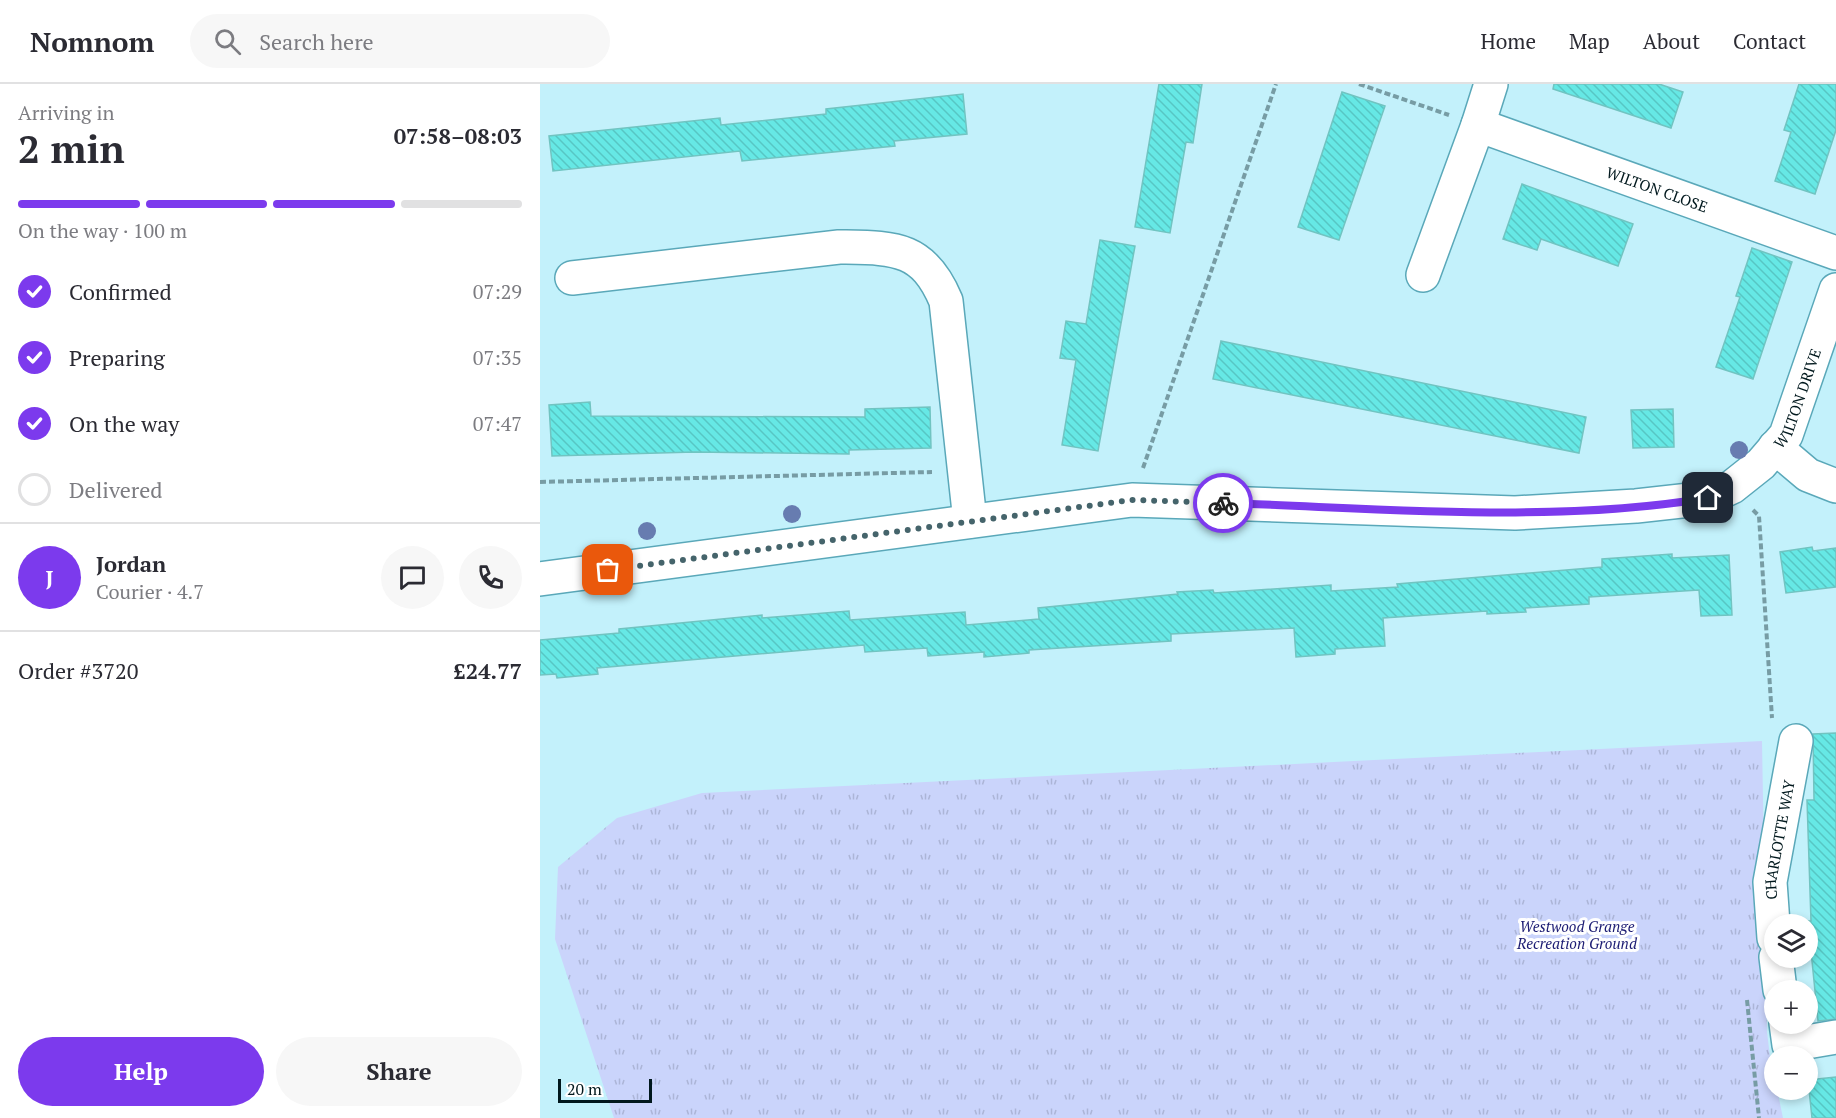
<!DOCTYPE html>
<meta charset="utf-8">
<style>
:root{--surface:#fff;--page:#f7f7f7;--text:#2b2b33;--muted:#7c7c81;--line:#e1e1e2;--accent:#7c3aed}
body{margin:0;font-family:"PT Serif",serif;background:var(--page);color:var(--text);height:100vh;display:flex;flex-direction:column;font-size:22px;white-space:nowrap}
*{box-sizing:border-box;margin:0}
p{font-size:20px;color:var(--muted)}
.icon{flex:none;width:33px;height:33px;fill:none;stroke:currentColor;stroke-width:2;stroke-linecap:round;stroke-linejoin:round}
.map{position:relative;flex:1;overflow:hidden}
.sheet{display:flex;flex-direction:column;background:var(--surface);width:540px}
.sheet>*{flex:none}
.buttons{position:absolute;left:1224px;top:830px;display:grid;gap:12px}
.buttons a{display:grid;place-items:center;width:54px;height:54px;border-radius:50%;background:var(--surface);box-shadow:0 3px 9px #0003;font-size:30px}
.scale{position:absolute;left:18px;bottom:15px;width:94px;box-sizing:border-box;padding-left:6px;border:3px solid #01181d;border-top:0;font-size:16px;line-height:21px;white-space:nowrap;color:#01181d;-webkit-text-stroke:4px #fff;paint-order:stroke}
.pin{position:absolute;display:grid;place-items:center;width:51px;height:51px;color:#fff;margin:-26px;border-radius:12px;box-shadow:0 3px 9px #0006}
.courier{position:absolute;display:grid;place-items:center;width:60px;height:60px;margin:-30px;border:4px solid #7c3aed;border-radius:50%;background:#fff;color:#222;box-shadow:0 2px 8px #0007}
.head em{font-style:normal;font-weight:700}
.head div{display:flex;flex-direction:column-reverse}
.head{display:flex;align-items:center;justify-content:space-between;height:102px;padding:0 18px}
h1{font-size:39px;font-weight:700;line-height:45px}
.bar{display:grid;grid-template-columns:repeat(4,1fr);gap:9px 6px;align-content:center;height:72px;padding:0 18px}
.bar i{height:8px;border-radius:4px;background:var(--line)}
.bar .on{background:var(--accent)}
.bar p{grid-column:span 4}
.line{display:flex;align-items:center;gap:15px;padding:0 18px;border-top:2px solid var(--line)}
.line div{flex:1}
.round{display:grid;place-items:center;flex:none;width:63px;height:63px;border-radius:32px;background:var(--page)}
ol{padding:0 18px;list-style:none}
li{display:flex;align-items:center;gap:18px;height:66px}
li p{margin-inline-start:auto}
li .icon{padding:6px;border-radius:50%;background:var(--accent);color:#fff;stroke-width:4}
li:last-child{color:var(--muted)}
li i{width:33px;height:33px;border:3px solid var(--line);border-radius:50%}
.cta{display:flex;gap:12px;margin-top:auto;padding:12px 18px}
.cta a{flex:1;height:69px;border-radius:36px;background:var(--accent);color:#fff;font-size:24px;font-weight:700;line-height:69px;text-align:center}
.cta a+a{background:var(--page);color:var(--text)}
header{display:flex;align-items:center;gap:36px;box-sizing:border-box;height:84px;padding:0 30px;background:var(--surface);border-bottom:2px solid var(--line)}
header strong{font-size:28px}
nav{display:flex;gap:33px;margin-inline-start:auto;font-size:21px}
.search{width:420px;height:54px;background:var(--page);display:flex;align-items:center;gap:15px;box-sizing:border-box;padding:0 21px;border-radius:33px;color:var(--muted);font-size:22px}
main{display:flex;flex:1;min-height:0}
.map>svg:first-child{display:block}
.park{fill:url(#park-tufts)}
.building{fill:url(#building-back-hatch);stroke:#71c4c1;stroke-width:1.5}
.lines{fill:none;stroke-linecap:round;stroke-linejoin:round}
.minor-casing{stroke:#5aa8b9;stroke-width:36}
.path{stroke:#779ca4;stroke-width:4;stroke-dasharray:6 3;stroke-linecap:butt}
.minor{stroke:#fff;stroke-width:33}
.tree{fill:#677cb0}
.done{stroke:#45646b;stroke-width:6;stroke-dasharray:0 10.8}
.route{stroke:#7c3aed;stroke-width:8}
.labels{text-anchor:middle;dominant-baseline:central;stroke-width:6;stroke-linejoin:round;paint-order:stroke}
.street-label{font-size:15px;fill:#01181d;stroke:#fff}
.park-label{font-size:15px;font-style:italic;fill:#1c1c73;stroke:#fff}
</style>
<header>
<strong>Nomnom</strong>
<div class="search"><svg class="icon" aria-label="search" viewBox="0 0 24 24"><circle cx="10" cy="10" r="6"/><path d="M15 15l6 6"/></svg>Search here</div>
<nav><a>Home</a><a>Map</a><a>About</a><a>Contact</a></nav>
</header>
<main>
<section class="sheet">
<div class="head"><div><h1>2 min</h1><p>Arriving in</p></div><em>07:58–08:03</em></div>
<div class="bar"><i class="on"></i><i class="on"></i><i class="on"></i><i></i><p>On the way · 100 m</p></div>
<ol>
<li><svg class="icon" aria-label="check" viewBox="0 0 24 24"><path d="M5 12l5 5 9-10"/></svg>Confirmed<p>07:29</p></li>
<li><svg class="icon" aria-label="check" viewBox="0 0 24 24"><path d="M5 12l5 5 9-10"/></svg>Preparing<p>07:35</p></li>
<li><svg class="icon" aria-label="check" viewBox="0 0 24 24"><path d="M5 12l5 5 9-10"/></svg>On the way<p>07:47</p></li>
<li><i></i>Delivered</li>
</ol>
<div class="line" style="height:108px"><b class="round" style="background:var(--accent);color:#fff">J</b><div><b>Jordan</b><p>Courier · 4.7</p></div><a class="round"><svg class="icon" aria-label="chat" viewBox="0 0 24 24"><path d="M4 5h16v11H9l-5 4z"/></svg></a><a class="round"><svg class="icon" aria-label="phone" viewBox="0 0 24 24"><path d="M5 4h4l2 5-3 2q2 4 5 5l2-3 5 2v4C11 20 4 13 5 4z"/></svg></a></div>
<div class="line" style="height:78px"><div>Order #3720</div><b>£24.77</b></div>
<div class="cta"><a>Help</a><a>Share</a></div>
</section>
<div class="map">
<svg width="1296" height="1034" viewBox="0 0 1296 1034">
<defs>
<pattern id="park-tufts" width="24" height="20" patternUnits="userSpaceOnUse" patternTransform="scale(1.5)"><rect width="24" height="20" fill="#cad4fb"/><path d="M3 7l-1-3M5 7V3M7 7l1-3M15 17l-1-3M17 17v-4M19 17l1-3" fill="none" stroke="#acb5d7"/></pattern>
<pattern id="building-back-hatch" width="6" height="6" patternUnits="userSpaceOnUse" patternTransform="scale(1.5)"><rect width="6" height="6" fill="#66e8e5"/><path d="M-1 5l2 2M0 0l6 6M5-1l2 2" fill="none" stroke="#57c6c4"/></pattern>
</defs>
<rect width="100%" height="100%" fill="#c3f1fb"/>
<path class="park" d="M1222 657 1227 948 1234 1005H1237L1243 1034H74L15 855 18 783 77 734 162 709Z"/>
<g class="building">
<path d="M619 0H662L653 59 646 58 630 149 595 143Z"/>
<path d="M1014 0H1119L1143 8 1131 44 1013 5Z"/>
<path d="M1259 0H1296V46L1275 110 1235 97 1251 48 1244 46Z"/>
<path d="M802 8 845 22 799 156 758 143Z"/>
<path d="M423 10 427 50 354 57 355 62 202 77 200 67 13 87 9 52 180 34 181 41 286 30V25Z"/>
<path d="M982 100 1093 140 1078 182 1001 155 997 166 963 155Z"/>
<path d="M560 156 595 162 558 367 522 361 536 276 520 274 526 237 546 240Z"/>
<path d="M1212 164 1252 178 1213 295 1176 283 1200 213 1196 212Z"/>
<path d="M681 257 1046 333 1039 369 673 295Z"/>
<path d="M50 318 51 332 325 333V325L390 323 391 364 309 366V370L155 368 12 372 9 321Z"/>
<path d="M1133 325 1134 363 1093 364 1091 326Z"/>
<path d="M1272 463 1273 467 1296 464V503L1246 509 1240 468Z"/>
<path d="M1132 470V474L1189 471 1192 531 1161 532 1159 506 1049 513V520L985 524 986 528 947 530V527L843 534 845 562 795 565V570L756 573 754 544 631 550V557L489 566V569L444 573V568L388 572 387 564 325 568 324 561 57 584 58 590 17 594 16 590 0 591V556L79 549V545L222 531V534L309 527 310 536 425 528 426 541 499 535 498 524 638 510 637 508 673 506 674 509 791 501V507L858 503 857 500 1062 483V475Z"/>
<path d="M1296 649V935L1278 937 1268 837H1271L1267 716H1274L1273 650Z"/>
<path d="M1296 993V1034H1272L1268 996Z"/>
</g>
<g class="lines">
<g class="minor-casing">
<g id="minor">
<path d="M938 41 951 0"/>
<path id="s1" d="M883 191 938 41 1296 169"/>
<path d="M32 194 299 163C354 164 383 162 406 217L430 437"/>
<path d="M1235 363 1268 391 1296 402"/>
<path id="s2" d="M0 495 592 416 975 429 1096 422 1168 414 1192 403 1221 380 1246 351 1296 206"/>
<path id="s3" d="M1234 854 1230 798 1256 657"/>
<path d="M1236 873 1240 906"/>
<path d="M1246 939 1249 961 1296 953"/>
</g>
</g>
<g class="path">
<path d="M819 0 909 31"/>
<path d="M603 384 736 0"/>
<path d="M0 398 392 388"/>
<path d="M1213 426 1219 432 1232 634"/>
<path d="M1207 916 1219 1034"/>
</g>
<use href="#minor" class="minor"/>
</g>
<g class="tree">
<circle cx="1199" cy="366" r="9"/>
<circle cx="252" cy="430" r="9"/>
<circle cx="107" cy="447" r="9"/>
</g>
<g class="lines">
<path class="done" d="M68 486 592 416 683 419"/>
<path class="route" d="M683 419C840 424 1013 440 1168 414"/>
</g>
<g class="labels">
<g class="street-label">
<text stroke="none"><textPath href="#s1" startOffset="350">WILTON CLOSE</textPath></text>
<text stroke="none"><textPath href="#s2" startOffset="1314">WILTON DRIVE</textPath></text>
<text stroke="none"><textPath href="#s3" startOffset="99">CHARLOTTE WAY</textPath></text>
</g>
<g class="park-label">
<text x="1037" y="842">Westwood Grange<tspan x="1037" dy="17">Recreation Ground</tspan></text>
</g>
</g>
</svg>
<div class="buttons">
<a><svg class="icon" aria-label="layers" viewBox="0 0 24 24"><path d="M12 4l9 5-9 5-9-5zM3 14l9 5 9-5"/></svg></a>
<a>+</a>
<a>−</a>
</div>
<div class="scale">20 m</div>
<div class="pin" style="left:68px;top:486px;background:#ea580c"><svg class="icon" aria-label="bag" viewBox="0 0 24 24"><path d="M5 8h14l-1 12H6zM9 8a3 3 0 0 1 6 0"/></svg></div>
<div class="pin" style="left:1168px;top:414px;background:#1f2937"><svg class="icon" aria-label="home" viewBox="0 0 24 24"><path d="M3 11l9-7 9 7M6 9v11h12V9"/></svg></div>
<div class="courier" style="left:683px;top:419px"><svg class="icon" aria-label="bike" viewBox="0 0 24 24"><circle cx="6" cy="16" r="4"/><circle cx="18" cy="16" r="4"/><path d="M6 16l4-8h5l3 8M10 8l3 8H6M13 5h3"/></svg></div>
</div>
</main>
